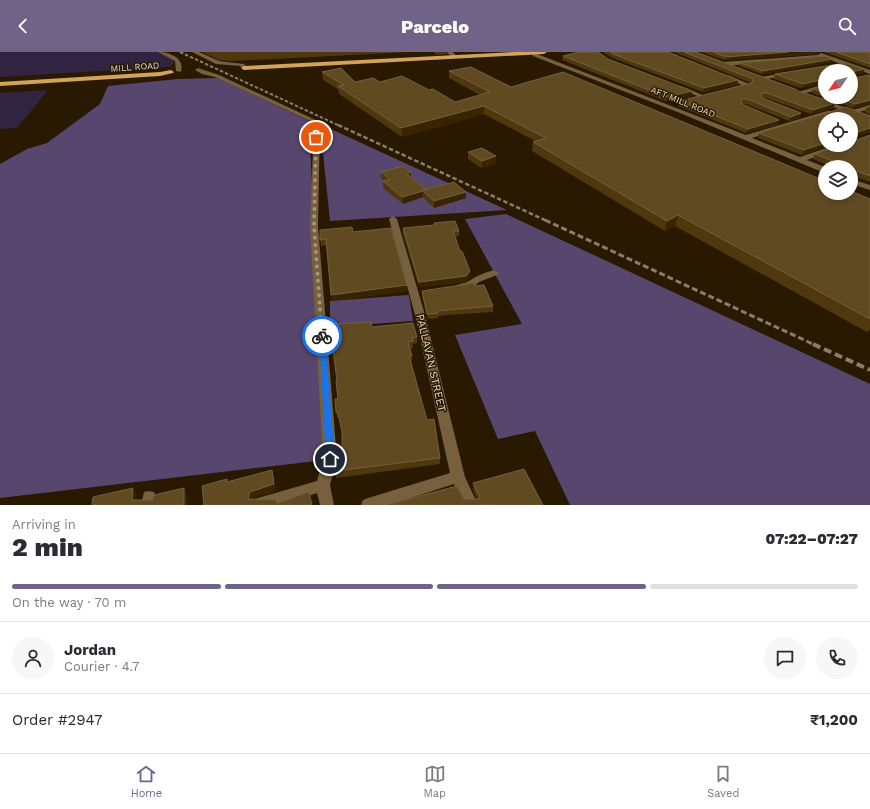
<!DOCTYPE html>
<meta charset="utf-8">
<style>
:root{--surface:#fff;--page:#f7f7f7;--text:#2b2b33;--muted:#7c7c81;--line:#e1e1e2;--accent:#716288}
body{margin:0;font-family:"Work Sans",sans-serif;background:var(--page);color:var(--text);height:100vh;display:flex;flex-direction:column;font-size:15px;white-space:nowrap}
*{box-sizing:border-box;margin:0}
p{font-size:13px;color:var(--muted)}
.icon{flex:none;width:22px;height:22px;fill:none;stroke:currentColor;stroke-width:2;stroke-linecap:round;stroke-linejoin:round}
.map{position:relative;height:453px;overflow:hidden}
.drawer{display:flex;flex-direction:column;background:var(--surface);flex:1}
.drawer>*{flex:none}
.needle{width:26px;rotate:235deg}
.buttons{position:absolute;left:818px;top:12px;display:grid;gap:8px}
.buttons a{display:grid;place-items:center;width:40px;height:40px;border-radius:50%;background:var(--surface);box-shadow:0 2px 6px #0003;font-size:20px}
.pin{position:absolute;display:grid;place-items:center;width:34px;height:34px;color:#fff;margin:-17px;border:2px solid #fff;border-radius:50%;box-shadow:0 1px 4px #0007}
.courier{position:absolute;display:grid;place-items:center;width:40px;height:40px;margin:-20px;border:3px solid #1a73e8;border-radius:50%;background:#fff;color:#222;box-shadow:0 1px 5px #0007}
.head em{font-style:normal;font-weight:800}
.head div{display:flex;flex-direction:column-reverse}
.head{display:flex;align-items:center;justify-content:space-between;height:68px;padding:0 12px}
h1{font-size:26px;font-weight:800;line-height:30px}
.bar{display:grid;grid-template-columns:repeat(4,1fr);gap:6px 4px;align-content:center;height:48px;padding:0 12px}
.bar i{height:5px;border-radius:3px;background:var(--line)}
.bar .selected{background:var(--accent)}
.bar p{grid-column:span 4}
.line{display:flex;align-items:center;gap:10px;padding:0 12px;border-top:1px solid var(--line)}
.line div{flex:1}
.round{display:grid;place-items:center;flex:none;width:42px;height:42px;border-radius:21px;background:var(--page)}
header{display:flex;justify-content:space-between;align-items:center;height:52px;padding:0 12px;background:var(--accent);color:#fff;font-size:18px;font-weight:800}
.dock{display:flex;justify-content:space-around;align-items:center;height:56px;border-top:1px solid var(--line);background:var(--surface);font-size:11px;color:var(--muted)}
.dock a{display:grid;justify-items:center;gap:2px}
.dock .selected{color:var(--accent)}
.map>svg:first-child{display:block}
.green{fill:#312441}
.forest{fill:#57466e}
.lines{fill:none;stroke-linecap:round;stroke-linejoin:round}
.minor{fill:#76603d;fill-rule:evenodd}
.major{fill:#d2a358;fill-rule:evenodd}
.rail-far3{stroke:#8b7d69;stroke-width:2;stroke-dasharray:3.5 2;stroke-linecap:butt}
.rail-far2{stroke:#8b7d69;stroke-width:2.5;stroke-dasharray:4.5 2.5;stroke-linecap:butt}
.rail-far1{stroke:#8b7d69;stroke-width:3;stroke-dasharray:6 3;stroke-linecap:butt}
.rail{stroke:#8b7d69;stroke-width:4;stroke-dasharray:8 4;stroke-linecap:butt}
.wall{fill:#4f380e}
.shaded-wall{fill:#392400}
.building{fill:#5f4a22;stroke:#74603d}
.route{fill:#1a73e8}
.done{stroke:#a39683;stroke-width:4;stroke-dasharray:0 7.2}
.labels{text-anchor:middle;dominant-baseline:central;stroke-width:3;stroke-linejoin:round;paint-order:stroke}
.far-street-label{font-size:9px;fill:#e5daca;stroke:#291900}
.street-label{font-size:11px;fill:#e5daca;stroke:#291900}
</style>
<header><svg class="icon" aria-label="back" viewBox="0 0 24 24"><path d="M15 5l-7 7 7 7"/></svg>Parcelo<svg class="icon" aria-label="search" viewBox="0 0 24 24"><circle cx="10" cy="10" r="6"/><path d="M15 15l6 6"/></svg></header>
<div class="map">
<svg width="870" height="453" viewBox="0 0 870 453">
<rect width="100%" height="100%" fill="#291900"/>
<g class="green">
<path d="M0 0H160L173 7 174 11 169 15 0 25Z"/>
<path d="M48 38 17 76 0 77V41Z"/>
</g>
<g class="forest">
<path d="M218 26 309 69 325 408 0 446V112L27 97 47 91 100 52 108 34 178 27Z"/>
<path d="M320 72 507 158 330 169Z"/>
<path d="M506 162 870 332V453H570L535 379 498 387 455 283 522 272 465 167Z"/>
<path d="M409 243 413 269 330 275V249Z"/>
</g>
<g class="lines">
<g class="minor">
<path d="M158 0C171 0 185 7 181 20L176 19 175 9Z"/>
<path d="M192 0H199L219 9 244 12 247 16 244 18 240 14 216 12Z"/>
<path d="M447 0H453L457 5 452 6Z"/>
<path d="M531 0H537V2L746 83 827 59H831V61L752 86 800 105 835 93H846L807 108 825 115V120H822L680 61 533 4Z"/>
<path d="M821 1 870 18V22L824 6 723 14 720 12 723 10 818 3Z"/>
<path d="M198 16 219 23 320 70 318 174 337 407 330 433 334 453H320L317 441 279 453H251L253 448 258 446 317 429 323 407 310 174 314 71 215 25 202 22 195 18Z"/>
<path d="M788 20 790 21V23L760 28 757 26Z"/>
<path d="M724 23H728L751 33 734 37V35L742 33 724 25Z"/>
<path d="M825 32V36L798 43 795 41Z"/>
<path d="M677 34H681L705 44 700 45 677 36Z"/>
<path d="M821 47 853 58 870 53V57L859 60 870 64V68L819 50 818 49Z"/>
<path d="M851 127 870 133V138L851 132Z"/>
<path d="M393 164 397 167 425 263 465 425 478 453H464L454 432 389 453H361L363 448 368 446 450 421 415 263 389 167Z"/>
<path d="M494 218 499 221 497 223 479 230 473 235 461 238 456 235C459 231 463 232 467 230 477 224 483 221 494 218Z"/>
<path d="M149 439 154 440 156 445 155 453H141L144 440Z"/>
</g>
<g class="major">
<path d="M515 0H547L544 2 244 18 241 16 244 14Z"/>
<path d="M171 18 174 20 173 21 160 24 0 34V30L160 20Z"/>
</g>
<path class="rail-far3" d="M180 0 340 74"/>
<path class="rail-far2" d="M338 73 547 169"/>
<path class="rail-far1" d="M545 168 815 293"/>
<path class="rail" d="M813 292 870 318"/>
</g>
<g class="wall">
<path d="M202 0H411L233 9 219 8Z"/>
<path d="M434 0H447V2L436 3Z"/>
<path d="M603 0H668L738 28 737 33 703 40 613 6Z"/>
<path d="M674 0H696L798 39 835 51 833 56 811 62 766 46H762L800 66 789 69 746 52H742L778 73 746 81 678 54 679 49 751 31Z"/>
<path d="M701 0H818L816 2 725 8Z"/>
<path d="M824 0H870V16Z"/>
<path d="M563 4 608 7 691 44 666 49 562 8Z"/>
<path d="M832 10 762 22 739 14 740 11Z"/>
<path d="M845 11 865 17 863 21 851 24V25L853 26 870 23V52L853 56 812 41 813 37 825 34V45H851V19H825V31L801 36 774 27 775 22Z"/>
<path d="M449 19 511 35 870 147V278L867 280 675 174 665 179 532 99 533 90 535 89 484 62 402 85 339 42 338 37 323 28 322 20 355 30H380L429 38 455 50 480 43 449 26Z"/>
<path d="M870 55V63L865 60 866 56Z"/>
<path d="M870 64V80H869L852 86V87L854 89 870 83V130L851 123V115H832L813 107 815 102 851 93V67L825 93H830L802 103 758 86 759 81Z"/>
<path d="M468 100 496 104V112L481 116 468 107Z"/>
<path d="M381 120 411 126 426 138 466 140V146L434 156 423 145 403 152 383 136V129H384L381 126Z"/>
<path d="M434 171 459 179V184H455L460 199 470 219V225L466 230 419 235 403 182V176L434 173Z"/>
<path d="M320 178 353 180 407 233V239L332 249 326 193 321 194Z"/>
<path d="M475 234 493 254V260L447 263 438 264V266L428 267 422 244V239Z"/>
<path d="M372 275 417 285V291L413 292V296H410L412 304V310H411L427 368 440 406V412L336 426 335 419 342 399V381L339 366H337L336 360 338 347 337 290Z"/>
<path d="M473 431 543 453H391L464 447H477L473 438Z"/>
</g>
<g class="shaded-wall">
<path d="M788 0H818L816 2 725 8 726 5Z"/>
<path d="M833 7 832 10 762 22 763 19Z"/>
<path d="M865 17 863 21 851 24V20Z"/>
<path d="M825 27V31L801 36 803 32Z"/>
<path d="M738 28 737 33 703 40 704 36Z"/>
<path d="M692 39 691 44 666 49 667 45Z"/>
<path d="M870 48V52L853 56 855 52Z"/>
<path d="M835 51 833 56 811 62 813 58Z"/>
<path d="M484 54V62L402 85 401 76Z"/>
<path d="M801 61 800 66 789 69 791 65Z"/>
<path d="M779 68 778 73 746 81 748 77Z"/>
<path d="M870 76 869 80 851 87 852 82Z"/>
<path d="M825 91V93H830L802 103 804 98Z"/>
<path d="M496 104V112L481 116 482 109Z"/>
<path d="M411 120V126L407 122Z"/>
<path d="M423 139V145L403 152 402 145Z"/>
<path d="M466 140V146L434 156V149Z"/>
<path d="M678 163 675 174 665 179 667 169Z"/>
<path d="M470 219V225L466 230 419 235V230Z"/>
<path d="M407 233V239L332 249 331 243Z"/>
<path d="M272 418 276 439 252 447 250 453 248 447 250 440Z"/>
<path d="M133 436 137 443 135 453 132 448Z"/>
<path d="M184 436 187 443V453H184Z"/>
</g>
<g class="building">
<path d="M579 0H598L608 7 692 39 667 45 563 4Z"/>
<path d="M610 0H668L738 28 704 36 613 2Z"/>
<path d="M684 0H696L795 37 798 39 835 51 813 58 767 41H762L761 43 762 46 801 61 791 65 747 47H742L741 49 742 52 779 68 748 77 679 49 752 31 753 27Z"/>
<path d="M713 0H788L726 5Z"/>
<path d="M836 0H870V12Z"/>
<path d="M825 4 833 7 763 19 740 11Z"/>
<path d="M845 11 865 17 851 20V25L853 26 870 23V48L855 52 836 45H851V19H825V27L803 32 775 22Z"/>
<path d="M471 15 511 35 563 20 825 129V141H851V139L870 147V267L678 163 667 169 533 90 546 86 484 54 401 76 338 34 344 33 322 20 341 16 355 30 373 26 380 30 402 24 429 38 433 37 455 50 490 40 449 19Z"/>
<path d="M825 34V41L813 37Z"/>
<path d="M846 55 870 64V76L852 82V87L854 89 870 83V124L851 117V115H847L815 102 840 93H851V67H825V91L804 98 759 81Z"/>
<path d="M482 96 496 104 482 109 468 100Z"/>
<path d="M403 114 411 120 407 122 426 137 423 138 454 130 466 140 434 149 423 139 402 145 383 129 390 127 381 120Z"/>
<path d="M455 169 459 179H453L460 199H462L470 219 466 224 419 230 403 176 435 173 434 171Z"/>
<path d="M352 175 353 180 391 176 407 233 331 243 326 187 320 188V178Z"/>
<path d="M474 231 475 234 484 233 493 254 448 258 437 259 438 261 427 262 422 239Z"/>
<path d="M371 270 372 275 413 271 417 285 412 286 413 289 408 290 412 304H409L427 368 434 367 440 406 335 419 338 400 342 399V380L338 360H336L335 347H338L336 329H337L332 290H337L335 272Z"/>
<path d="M524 417 543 453H489L488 452 484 453H391L401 449 457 434 464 447H479L480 445 473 431Z"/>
<path d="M272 418 274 432 250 440 248 447 276 448 277 451 309 440 312 453H204L202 434 227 427V430Z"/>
<path d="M133 436 132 448H152L154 443 184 436V453H92L93 445Z"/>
</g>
<path class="route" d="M319 282H322L325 284 335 407 330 411 326 407Z"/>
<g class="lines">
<path class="done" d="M316 85 314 174 322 284"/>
</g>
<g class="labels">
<g class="far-street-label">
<text transform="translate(135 15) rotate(-4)">MILL ROAD</text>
<text transform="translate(683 50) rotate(22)">AFT MILL ROAD</text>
</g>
<g class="street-label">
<text transform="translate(431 311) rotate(77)">PALLAVAN STREET</text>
</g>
</g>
</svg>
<div class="buttons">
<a><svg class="needle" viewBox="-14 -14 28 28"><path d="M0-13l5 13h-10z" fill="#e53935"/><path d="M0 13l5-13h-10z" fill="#7c7c81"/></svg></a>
<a><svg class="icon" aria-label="locate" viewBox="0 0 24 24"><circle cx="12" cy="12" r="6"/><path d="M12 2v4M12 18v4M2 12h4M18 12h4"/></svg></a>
<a><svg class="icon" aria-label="layers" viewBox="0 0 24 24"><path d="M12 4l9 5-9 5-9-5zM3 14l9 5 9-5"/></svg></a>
</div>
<div class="pin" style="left:316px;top:85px;background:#ea580c"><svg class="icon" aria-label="bag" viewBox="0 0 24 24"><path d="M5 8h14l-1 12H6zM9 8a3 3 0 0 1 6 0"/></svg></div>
<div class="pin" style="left:330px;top:407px;background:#1f2937"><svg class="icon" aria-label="home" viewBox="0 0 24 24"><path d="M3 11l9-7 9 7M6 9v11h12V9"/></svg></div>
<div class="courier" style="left:322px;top:284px"><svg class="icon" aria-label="bike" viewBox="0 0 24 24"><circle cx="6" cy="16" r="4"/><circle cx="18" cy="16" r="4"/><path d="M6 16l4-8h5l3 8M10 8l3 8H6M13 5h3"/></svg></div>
</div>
<section class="drawer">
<div class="head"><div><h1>2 min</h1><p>Arriving in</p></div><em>07:22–07:27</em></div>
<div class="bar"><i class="selected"></i><i class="selected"></i><i class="selected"></i><i></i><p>On the way · 70 m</p></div>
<div class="line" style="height:72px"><a class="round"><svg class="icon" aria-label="person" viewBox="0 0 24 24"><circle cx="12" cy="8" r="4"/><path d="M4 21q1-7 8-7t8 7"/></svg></a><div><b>Jordan</b><p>Courier · 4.7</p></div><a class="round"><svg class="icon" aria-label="chat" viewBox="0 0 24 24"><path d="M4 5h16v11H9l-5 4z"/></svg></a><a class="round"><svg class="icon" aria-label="phone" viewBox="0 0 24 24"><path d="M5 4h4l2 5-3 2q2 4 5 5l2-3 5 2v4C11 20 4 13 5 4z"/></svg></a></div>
<div class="line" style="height:52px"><div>Order #2947</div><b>₹1,200</b></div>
</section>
<nav class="dock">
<a class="selected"><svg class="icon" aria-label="home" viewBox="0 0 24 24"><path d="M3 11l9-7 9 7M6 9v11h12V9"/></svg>Home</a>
<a><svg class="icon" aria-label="map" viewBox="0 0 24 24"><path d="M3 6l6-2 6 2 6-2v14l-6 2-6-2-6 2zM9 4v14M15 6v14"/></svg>Map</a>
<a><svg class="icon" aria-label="saved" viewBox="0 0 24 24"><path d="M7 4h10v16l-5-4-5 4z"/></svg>Saved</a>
</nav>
